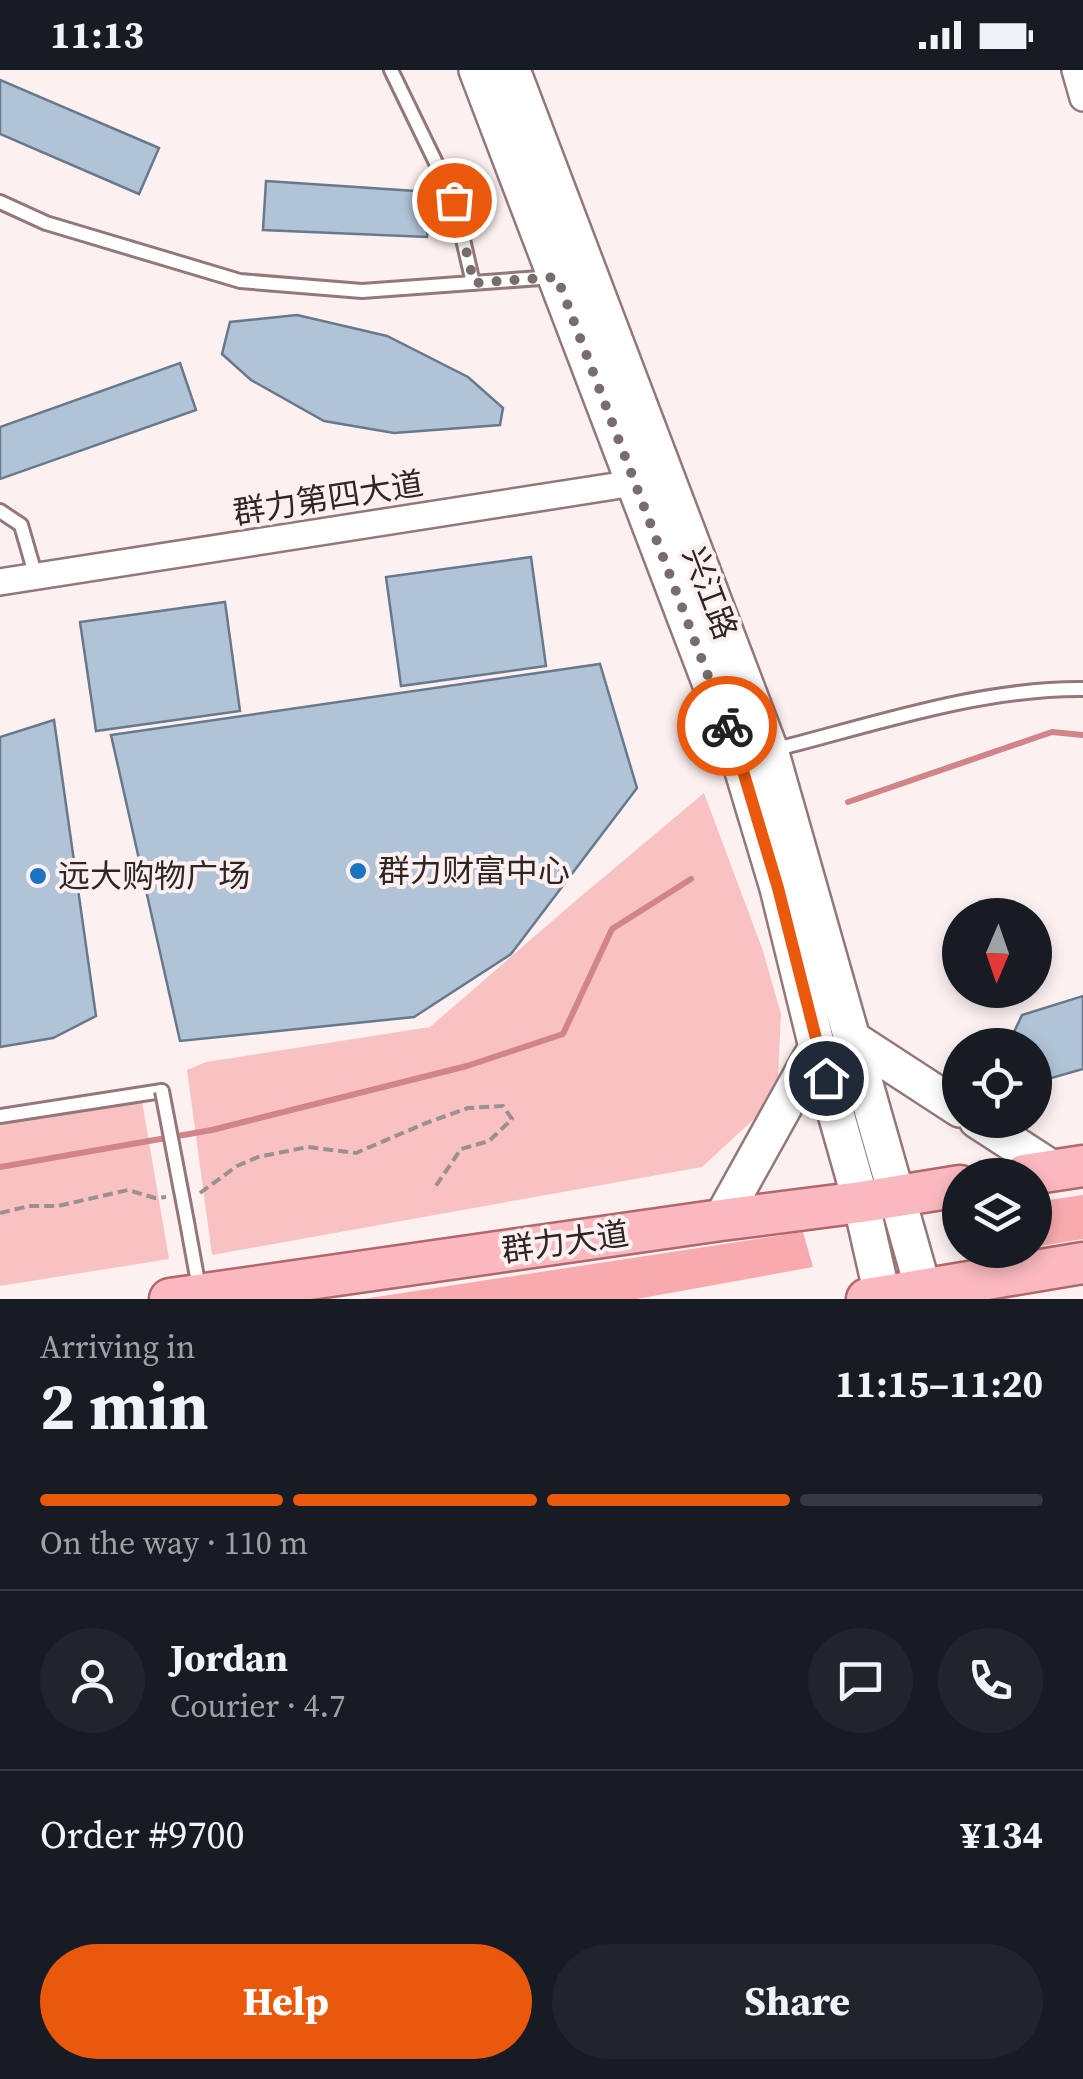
<!DOCTYPE html>
<meta charset="utf-8">
<style>
:root{--surface:#171b24;--page:#20242c;--text:#f1f3f6;--muted:#9ea1a6;--line:#363941;--accent:#ea580c}
body{margin:0;font-family:"Source Serif 4","Noto Sans SC",serif;background:var(--page);color:var(--text);height:100vh;display:flex;flex-direction:column;font-size:38px;white-space:nowrap}
*{box-sizing:border-box;margin:0}
p{font-size:32px;color:var(--muted)}
.icon{flex:none;width:55px;height:55px;fill:none;stroke:currentColor;stroke-width:2;stroke-linecap:round;stroke-linejoin:round}
.map{position:relative;height:1229px;overflow:hidden}
.side{display:flex;flex-direction:column;background:var(--surface);flex:1}
.side>*{flex:none}
.needle{width:65px;rotate:182deg}
.controls{position:absolute;left:942px;top:828px;display:grid;gap:20px}
.controls a{display:grid;place-items:center;width:110px;height:110px;border-radius:50%;background:var(--surface);box-shadow:0 5px 15px #0003;font-size:50px}
.pin{position:absolute;display:grid;place-items:center;width:85px;height:85px;color:#fff;margin:-42px;border:5px solid #fff;border-radius:50%;box-shadow:0 2px 10px #0007}
.courier{position:absolute;display:grid;place-items:center;width:100px;height:100px;margin:-50px;border:8px solid #ea580c;border-radius:50%;background:#fff;color:#222;box-shadow:0 2px 12px #0007}
.head em{font-style:normal;font-weight:700}
.head div{display:flex;flex-direction:column-reverse}
.head{display:flex;align-items:center;justify-content:space-between;height:170px;padding:0 40px}
h1{font-size:65px;font-weight:700;line-height:75px}
.bar{display:grid;grid-template-columns:repeat(4,1fr);gap:15px 10px;align-content:center;height:120px;padding:0 40px}
.bar i{height:12px;border-radius:8px;background:var(--line)}
.bar .active{background:var(--accent)}
.bar p{grid-column:span 4}
.line{display:flex;align-items:center;gap:25px;padding:0 40px;border-top:2px solid var(--line)}
.line div{flex:1}
.round{display:grid;place-items:center;flex:none;width:105px;height:105px;border-radius:52px;background:var(--page)}
.cta{display:flex;gap:20px;margin-top:auto;padding:20px 40px}
.cta a{flex:1;height:115px;border-radius:60px;background:var(--accent);color:#fff;font-size:40px;font-weight:700;line-height:115px;text-align:center}
.cta a+a{background:var(--page);color:var(--text)}
.status{display:flex;justify-content:space-between;align-items:center;height:70px;padding:0 50px;background:var(--surface);direction:ltr}
.status svg{height:28px;fill:currentColor}
.map>svg:first-child{display:block}
.green{fill:#f8c2c3}
.forest{fill:#f9aaae}
.lines{fill:none;stroke-linecap:round;stroke-linejoin:round}
.stream{stroke:#d18589;stroke-width:6}
.building{fill:#b1c3d7;stroke:#68798c;stroke-width:2.5}
.lane-casing{stroke:#947879;stroke-width:18}
.street-casing{stroke:#947879;stroke-width:30}
.secondary-casing{stroke:#947879;stroke-width:40}
.primary-casing{stroke:#b1676c;stroke-width:45}
.path{stroke:#9b8f8f;stroke-width:4;stroke-dasharray:10 5;stroke-linecap:butt}
.lane{stroke:#fff;stroke-width:12}
.street{stroke:#fff;stroke-width:25}
.secondary{stroke:#fff;stroke-width:35}
.primary{stroke:#fab9be;stroke-width:40}
.lane-bridge-casing{stroke:#947879;stroke-width:18;stroke-linecap:butt}
.lane-bridge{stroke:#fff;stroke-width:12}
.done{stroke:#786c6c;stroke-width:10;stroke-dasharray:0 18}
.route{stroke:#ea580c;stroke-width:12}
.poi-dot{fill:#1b74c1;stroke:#fdf0f0;stroke-width:4}
.labels{text-anchor:middle;dominant-baseline:central;stroke-width:8;stroke-linejoin:round;paint-order:stroke}
.street-label{font-size:32px;fill:#302525;stroke:#fdf0f0}
.poi-label{font-size:32px;fill:#302525;stroke:#fdf0f0;text-anchor:start}
</style>
<div class="status"><b>11:13</b><svg viewBox="0 0 49 12"><path d="M0 12V9h3v3zM5 12V6h3v6zM10 12V3h3v9zM15 12V0h3v12zM26 1h20v11H26zM47 4h2v5h-2z"/></svg></div>
<div class="map">
<svg width="1083" height="1229" viewBox="0 0 1083 1229">
<rect width="100%" height="100%" fill="#fdf0f0"/>
<g class="green">
<path d="M704 723 763 881 781 944 777 1028 702 1097 212 1185 187 1000 206 992 430 957 573 833Z"/>
<path d="M142 1031 169 1189 0 1216V1052Z"/>
</g>
<g class="forest">
<path d="M1083 1125V1169L1035 1177V1132Z"/>
<path d="M803 1162 813 1197 637 1229H363Z"/>
</g>
<g class="lines">
<g class="stream">
<path d="M848 732 1052 662 1083 665"/>
<path d="M0 1097 212 1060 467 996 563 964 612 859 691 809"/>
</g>
</g>
<g class="building">
<path d="M0 10 159 78 139 124 0 64Z"/>
<path d="M266 111 430 122 427 167 263 160Z"/>
<path d="M297 245 387 266 468 307 503 338 500 355 394 363 324 351 251 310 222 284 230 252Z"/>
<path d="M180 293 196 340 0 409V357Z"/>
<path d="M531 487 546 596 401 616 386 507Z"/>
<path d="M225 532 240 641 96 661 80 552Z"/>
<path d="M600 594 637 718 511 884 414 947 180 971 111 665Z"/>
<path d="M54 650 96 946 53 968 0 977V667Z"/>
<path d="M1083 926V999L1048 1009 1035 1003V975H1008L1022 945Z"/>
</g>
<g class="lines">
<g class="lane-casing">
<g id="lane">
<path d="M391 0 454 130 473 213"/>
<path d="M0 132 46 153 240 211 362 221 554 207"/>
<path d="M0 441 21 455 36 507"/>
<path d="M773 680C872 655 980 618 1083 619"/>
<path d="M0 1046 162 1021"/>
<path d="M187 1152 199 1218"/>
</g>
</g>
<g class="street-casing">
<g id="street">
<path d="M1075 0 1083 28"/>
<path d="M0 512 647 411"/>
</g>
</g>
<g class="secondary-casing">
<g id="secondary">
<path d="M477 0 740 691 778 818 817 977 861 1132 883 1229"/>
<path d="M512 0 770 680 926 1229"/>
<path d="M854 970 960 1039"/>
<path d="M977 1050 1054 1100"/>
<path d="M721 1150 817 977"/>
</g>
</g>
<g class="primary-casing">
<g id="primary">
<path d="M1024 1105 1083 1096"/>
<path d="M170 1229 721 1150 861 1132 960 1116"/>
<path d="M867 1229 1083 1193"/>
</g>
</g>
<g class="path">
<path d="M200 1123 237 1096 258 1087 308 1077 356 1083 426 1053 468 1038 503 1036 512 1049 489 1071 461 1079 433 1120"/>
<path d="M0 1143 29 1136H58L128 1120 155 1128 166 1127"/>
</g>
<use href="#lane" class="lane"/>
<use href="#street" class="street"/>
<use href="#secondary" class="secondary"/>
<use href="#primary" class="primary"/>
<g class="lane-bridge-casing">
<path id="lane-bridge" d="M162 1021 187 1152"/>
</g>
<use href="#lane-bridge" class="lane-bridge"/>
</g>
<g class="lines">
<path class="done" d="M454 130 474 213 557 207 727 656"/>
<path class="route" d="M727 656 740 691 778 818 826 1008"/>
</g>
<g class="poi-dot">
<circle cx="358" cy="801" r="10"/>
<circle cx="38" cy="806" r="10"/>
</g>
<g class="labels">
<g class="street-label">
<text transform="translate(328 428) rotate(-9)">群力第四大道</text>
<text transform="translate(710 523) rotate(69)">兴江路</text>
<text transform="translate(565 1172) rotate(-8)">群力大道</text>
</g>
<g class="poi-label">
<text x="378" y="801">群力财富中心</text>
<text x="58" y="806">远大购物广场</text>
</g>
</g>
</svg>
<div class="controls">
<a><svg class="needle" viewBox="-14 -14 28 28"><path d="M0-13l5 13h-10z" fill="#e53935"/><path d="M0 13l5-13h-10z" fill="#9ea1a6"/></svg></a>
<a><svg class="icon" aria-label="locate" viewBox="0 0 24 24"><circle cx="12" cy="12" r="6"/><path d="M12 2v4M12 18v4M2 12h4M18 12h4"/></svg></a>
<a><svg class="icon" aria-label="layers" viewBox="0 0 24 24"><path d="M12 4l9 5-9 5-9-5zM3 14l9 5 9-5"/></svg></a>
</div>
<div class="pin" style="left:454px;top:130px;background:#ea580c"><svg class="icon" aria-label="bag" viewBox="0 0 24 24"><path d="M5 8h14l-1 12H6zM9 8a3 3 0 0 1 6 0"/></svg></div>
<div class="pin" style="left:826px;top:1008px;background:#1f2937"><svg class="icon" aria-label="home" viewBox="0 0 24 24"><path d="M3 11l9-7 9 7M6 9v11h12V9"/></svg></div>
<div class="courier" style="left:727px;top:656px"><svg class="icon" aria-label="bike" viewBox="0 0 24 24"><circle cx="6" cy="16" r="4"/><circle cx="18" cy="16" r="4"/><path d="M6 16l4-8h5l3 8M10 8l3 8H6M13 5h3"/></svg></div>
</div>
<section class="side">
<div class="head"><div><h1>2 min</h1><p>Arriving in</p></div><em>11:15–11:20</em></div>
<div class="bar"><i class="active"></i><i class="active"></i><i class="active"></i><i></i><p>On the way · 110 m</p></div>
<div class="line" style="height:180px"><a class="round"><svg class="icon" aria-label="person" viewBox="0 0 24 24"><circle cx="12" cy="8" r="4"/><path d="M4 21q1-7 8-7t8 7"/></svg></a><div><b>Jordan</b><p>Courier · 4.7</p></div><a class="round"><svg class="icon" aria-label="chat" viewBox="0 0 24 24"><path d="M4 5h16v11H9l-5 4z"/></svg></a><a class="round"><svg class="icon" aria-label="phone" viewBox="0 0 24 24"><path d="M5 4h4l2 5-3 2q2 4 5 5l2-3 5 2v4C11 20 4 13 5 4z"/></svg></a></div>
<div class="line" style="height:130px"><div>Order #9700</div><b>¥134</b></div>
<div class="cta"><a>Help</a><a>Share</a></div>
</section>
